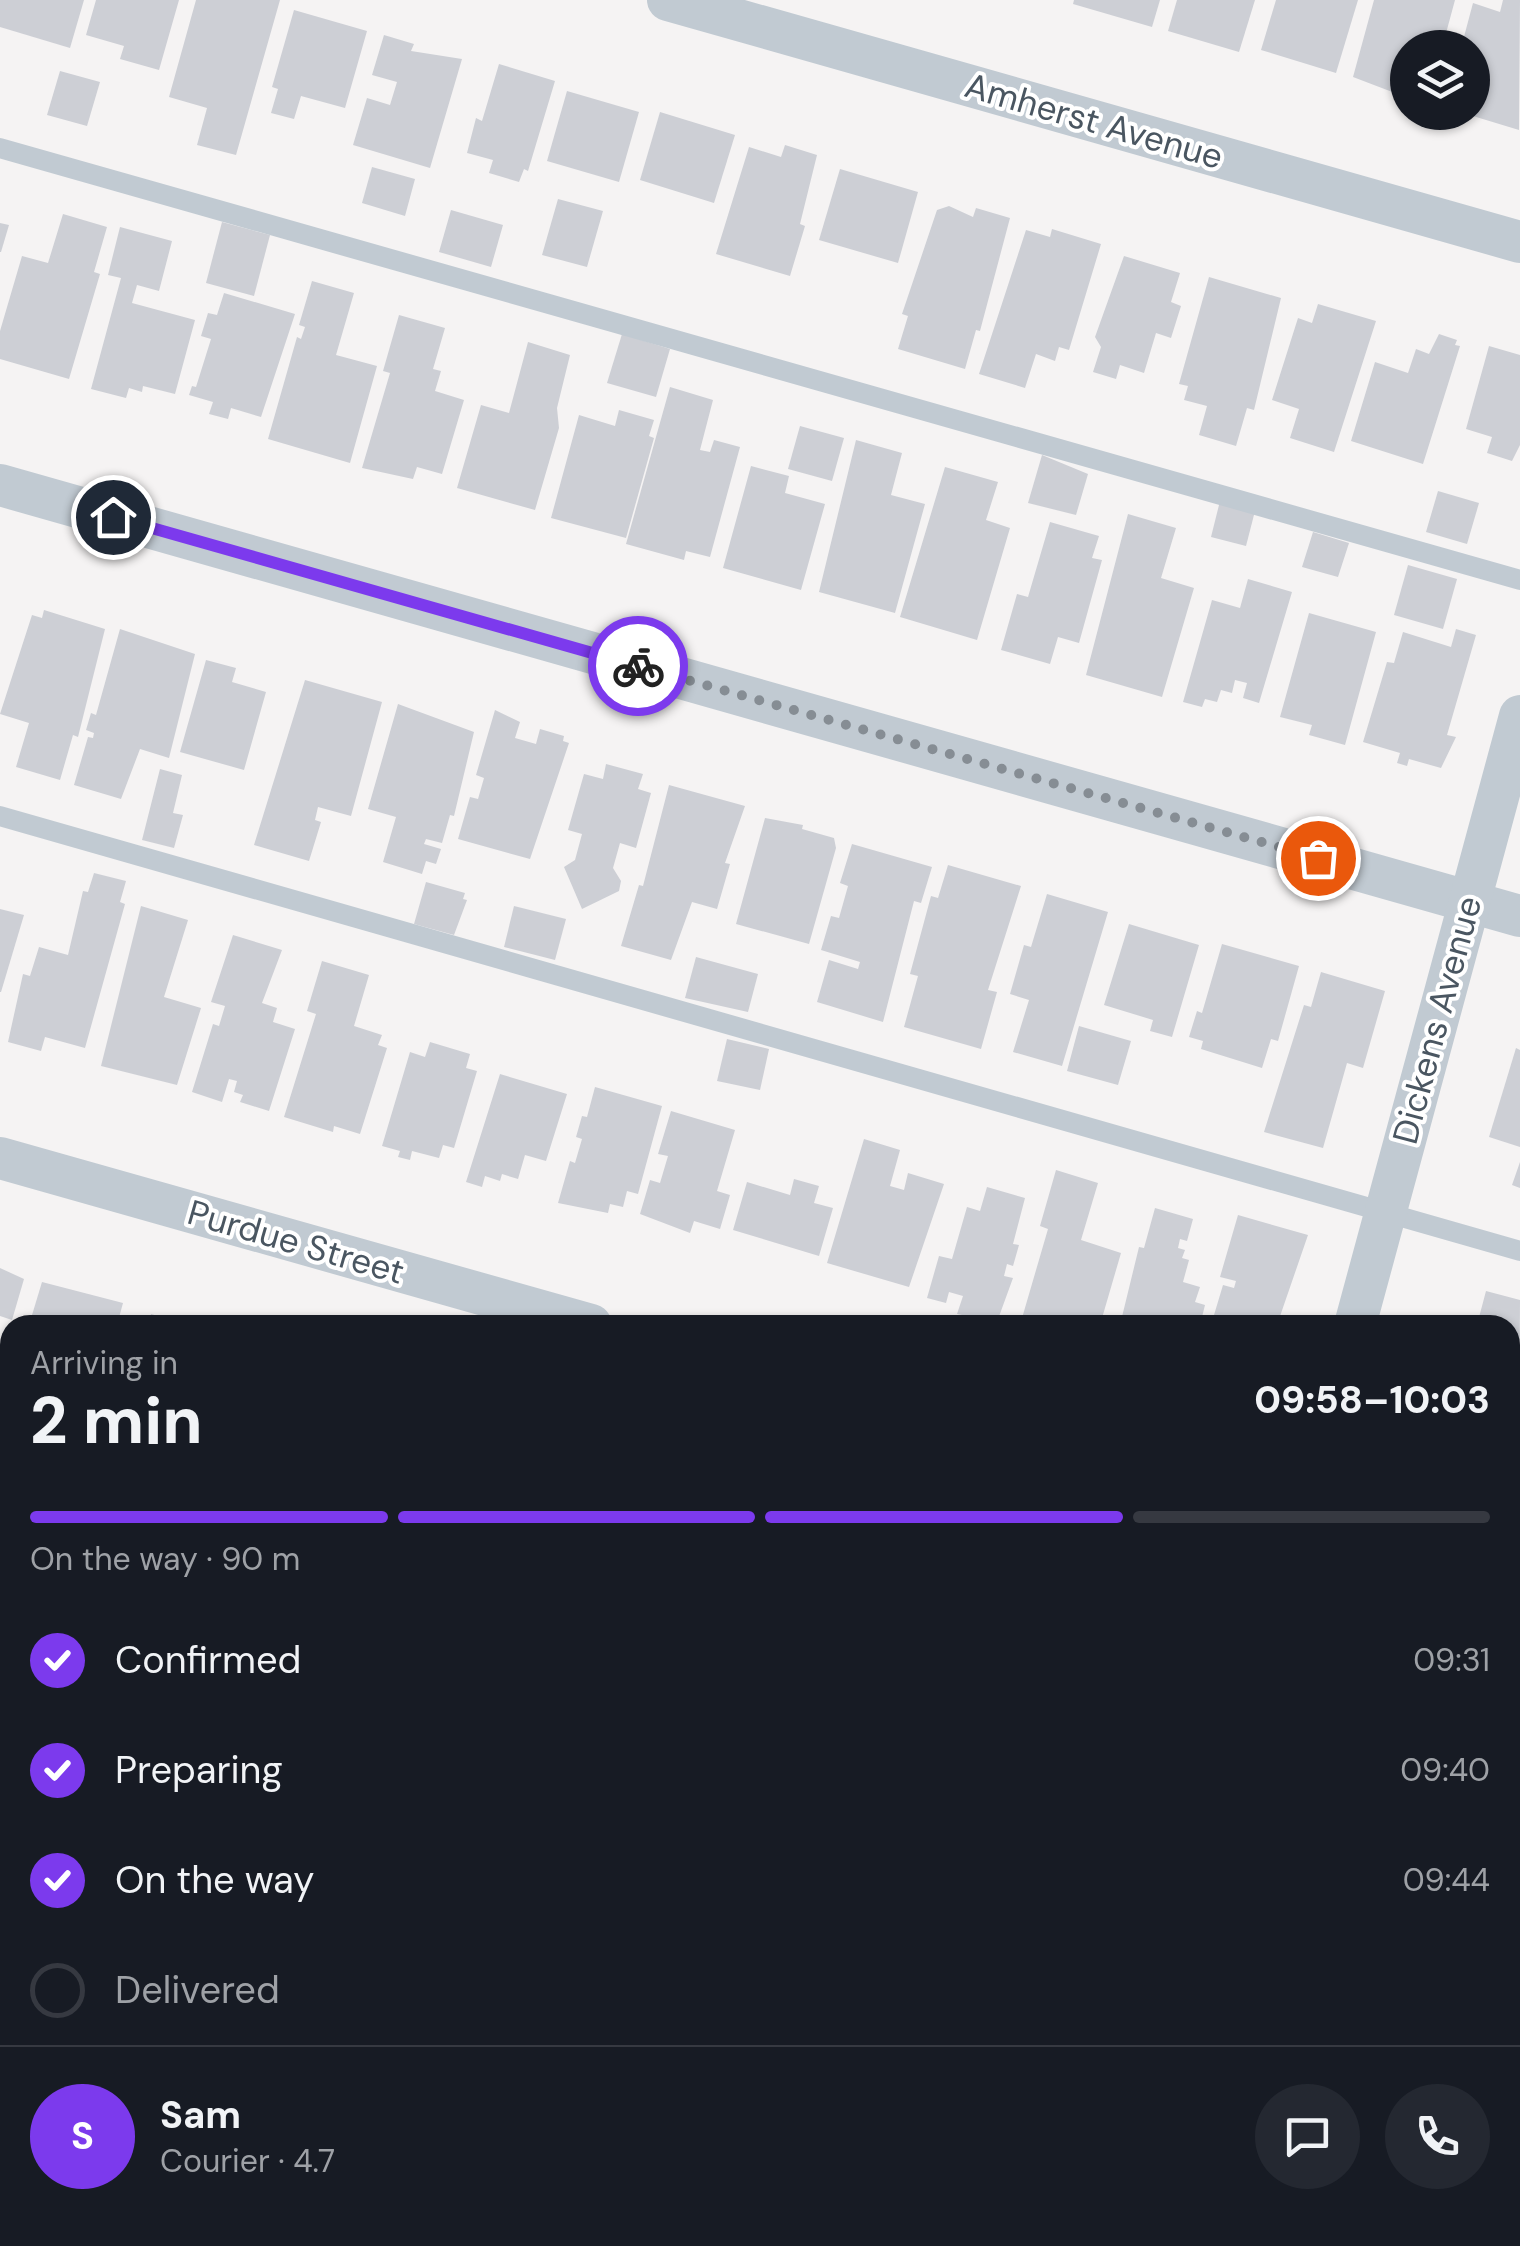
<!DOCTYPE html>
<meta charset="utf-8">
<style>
:root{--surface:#171b24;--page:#242831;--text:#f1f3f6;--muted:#9ea1a6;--line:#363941;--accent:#7c3aed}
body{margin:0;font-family:"DM Sans",sans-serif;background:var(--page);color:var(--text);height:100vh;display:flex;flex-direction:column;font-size:38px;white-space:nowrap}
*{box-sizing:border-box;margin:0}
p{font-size:32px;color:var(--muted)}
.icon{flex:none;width:55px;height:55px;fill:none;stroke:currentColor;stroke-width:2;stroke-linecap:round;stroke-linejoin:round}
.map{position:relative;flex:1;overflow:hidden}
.side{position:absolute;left:0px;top:1315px;width:1520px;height:932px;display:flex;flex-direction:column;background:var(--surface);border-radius:30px 30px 0 0;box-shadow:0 2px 8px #0004}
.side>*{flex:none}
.tools{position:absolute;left:1390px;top:30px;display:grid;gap:20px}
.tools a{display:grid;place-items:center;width:100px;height:100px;border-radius:50%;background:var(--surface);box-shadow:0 2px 8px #0004;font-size:50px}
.pin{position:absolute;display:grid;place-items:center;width:85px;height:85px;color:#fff;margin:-42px;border:5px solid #fff;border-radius:50%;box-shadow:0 2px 10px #0007}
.courier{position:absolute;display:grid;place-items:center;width:100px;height:100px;margin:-50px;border:8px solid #7c3aed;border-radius:50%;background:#fff;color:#222;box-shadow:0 2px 12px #0007}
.headline em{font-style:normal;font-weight:800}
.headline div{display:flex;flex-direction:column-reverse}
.headline{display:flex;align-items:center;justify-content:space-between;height:170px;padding:0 30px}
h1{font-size:65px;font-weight:800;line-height:75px}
.bar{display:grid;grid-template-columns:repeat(4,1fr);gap:15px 10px;align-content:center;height:120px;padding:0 30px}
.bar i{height:12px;border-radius:8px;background:var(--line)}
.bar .selected{background:var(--accent)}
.bar p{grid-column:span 4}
.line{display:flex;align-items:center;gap:25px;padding:0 30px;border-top:2px solid var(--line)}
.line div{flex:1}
.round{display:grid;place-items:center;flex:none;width:105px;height:105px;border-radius:52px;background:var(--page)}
ol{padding:0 30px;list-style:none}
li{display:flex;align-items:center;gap:30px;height:110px}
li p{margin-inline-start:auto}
li .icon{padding:10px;border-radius:50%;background:var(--accent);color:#fff;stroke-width:4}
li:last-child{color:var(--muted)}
li i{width:55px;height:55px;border:5px solid var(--line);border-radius:50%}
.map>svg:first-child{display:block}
.building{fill:#cdcfd5}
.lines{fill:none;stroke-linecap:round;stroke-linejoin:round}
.lane{stroke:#c1cad2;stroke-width:20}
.street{stroke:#c1cad2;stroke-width:42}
.done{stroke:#868d94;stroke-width:10;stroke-dasharray:0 18}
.route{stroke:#7c3aed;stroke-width:12}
.labels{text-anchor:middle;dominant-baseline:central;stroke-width:8;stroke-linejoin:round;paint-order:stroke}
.street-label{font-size:35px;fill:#4a5661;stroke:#fff}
</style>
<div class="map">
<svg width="1520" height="2246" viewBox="0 0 1520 2246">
<rect width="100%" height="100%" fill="#f5f3f3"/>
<g class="building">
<path d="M0 0H84L70 48 0 27Z"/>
<path d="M96 0H179L159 70 120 59 124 46 86 35Z"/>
<path d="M196 0H280L236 155 197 145 207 108 169 97Z"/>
<path d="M1074 0H1160L1152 27 1073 4Z"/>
<path d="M1177 0H1255L1239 52 1168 31Z"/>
<path d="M1276 0H1358L1336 73 1261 50Z"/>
<path d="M1374 0H1455L1442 48H1408V98L1353 77Z"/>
<path d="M1503 0H1520L1519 130 1463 113 1472 112V48H1461L1473 3 1500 12Z"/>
<path d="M294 10 367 31 345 108 301 96 294 119 271 113 278 89 272 87Z"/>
<path d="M384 35 414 44 411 51 462 59 430 168 353 145 367 98 390 105 397 82 372 75Z"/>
<path d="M499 64 555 81 528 171 524 169 519 182 489 173 493 160 467 153 476 118 482 121Z"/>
<path d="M60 71 100 82 87 126 47 115Z"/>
<path d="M567 91 639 112 619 182 547 161Z"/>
<path d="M660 112 735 135 714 203 640 180Z"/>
<path d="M785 145 817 155 800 224 805 226 790 276 716 254 749 147 781 157Z"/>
<path d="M372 167 415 179 405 216 362 203Z"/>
<path d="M840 169 918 192 898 263 819 240Z"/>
<path d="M558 199 603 211 587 267 542 255Z"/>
<path d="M949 206 973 217 976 208 1010 218 980 331 976 330 965 369 898 349 908 316 902 314 937 210Z"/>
<path d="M451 210 503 225 491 267 439 252Z"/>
<path d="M63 214 107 227 94 272 100 274 69 379 0 359V331L22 256 48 263Z"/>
<path d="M222 222 270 235 254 296 206 283Z"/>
<path d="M0 223 9 225 1 252H0Z"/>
<path d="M120 227 172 241 159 291 137 285 132 303 195 320 175 394 143 386 142 392 129 388 126 398 91 389 121 278 108 275Z"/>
<path d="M1052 229 1101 244 1069 350 1059 347 1055 361 1036 354 1025 388 979 374 1026 230 1050 237Z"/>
<path d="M1124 256 1180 273 1171 302 1181 306 1171 338 1156 333 1144 373 1120 365 1116 379 1093 372 1101 347 1095 337Z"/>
<path d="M1209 277 1281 298 1254 410 1247 408 1236 446 1199 435 1207 406 1184 400 1188 386 1179 384Z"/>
<path d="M312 281 354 293 336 355 377 366 350 463 268 439 297 337 301 339 305 327 299 325Z"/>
<path d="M224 293 295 314 261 417 231 408 228 419 209 414 213 402 189 395 192 386 196 387 211 339 201 336 208 313 217 315Z"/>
<path d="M1318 304 1376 321 1334 452 1290 438 1299 409 1272 400 1298 318 1312 323Z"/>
<path d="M399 315 445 328 433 369 441 371 435 391 464 400 442 474 417 467 413 479 362 468 390 373 383 371Z"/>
<path d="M622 334 670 349 656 397 607 383Z"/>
<path d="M1439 334 1457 340 1455 345 1460 346 1423 464 1351 441 1375 362 1408 373 1416 349 1429 354Z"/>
<path d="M528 342 570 355 557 408 559 428 535 510 457 488 481 405 509 413Z"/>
<path d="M1489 346 1520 355V445L1512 461 1487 453 1492 437 1466 429Z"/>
<path d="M670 387 713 400 700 450 710 452 714 440 740 447 710 557 686 551 684 560 626 544Z"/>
<path d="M619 410 654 420 649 436 654 438 626 538 551 518 579 415 615 426Z"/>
<path d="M800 426 844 438 832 481 788 469Z"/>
<path d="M856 440 902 453 891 495 925 504 895 613 819 592Z"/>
<path d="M1042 455 1088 474 1076 515 1028 503Z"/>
<path d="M751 466 789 476 785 493 825 504 801 590 723 568Z"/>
<path d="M945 467 998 482 986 520 1010 528 977 640 900 617Z"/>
<path d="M1438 491 1479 503 1467 544 1426 532Z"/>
<path d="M1220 501 1255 511 1246 546 1211 537Z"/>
<path d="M1128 514 1176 528 1161 578 1194 588 1162 697 1086 675Z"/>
<path d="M1050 522 1099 536 1092 558 1102 560 1079 643 1058 637 1050 664 1001 650 1017 594 1028 597Z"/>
<path d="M1313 532 1349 543 1338 577 1302 567Z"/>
<path d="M1408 565 1457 579 1443 629 1394 615Z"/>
<path d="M1248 579 1292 592 1259 703 1243 698 1247 683 1235 680 1232 693 1221 690 1217 702 1205 699 1202 707 1183 702 1212 600 1240 608Z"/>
<path d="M44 610 105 629 78 737 73 735 60 780 16 767 29 723 0 714 32 615 42 618Z"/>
<path d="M1309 613 1376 632 1345 745 1309 735 1312 725 1280 717Z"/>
<path d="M120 629 195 654 169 758 140 749 121 799 74 785 88 737 93 738 94 733 86 730 91 713 96 715Z"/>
<path d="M1456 629 1476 635 1447 735 1456 737 1441 768 1409 759 1407 766 1397 763 1400 753 1363 742 1387 662 1394 663 1403 632 1451 647Z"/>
<path d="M206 660 236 668 232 682 266 692 244 770 180 752Z"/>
<path d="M305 680 382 702 351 816 318 807 315 820 321 822 309 861 254 845Z"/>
<path d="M398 704 474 732 454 816 450 815 442 843 426 839 424 844 441 849 436 864 426 861 422 874 383 862 396 817 368 809Z"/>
<path d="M495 710 520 722 515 738 536 744 540 729 564 736 563 741 569 743 530 859 458 839 470 797 478 799 484 778 476 775Z"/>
<path d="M606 764 643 774 638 789 651 793 636 848 620 843 613 868 621 881 619 891 582 909 564 867 575 860 582 834 568 830 584 774 603 779Z"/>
<path d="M160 769 182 775 173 813 183 815 174 848 142 840Z"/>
<path d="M669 785 745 806 725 863 730 864 717 909 692 902 671 960 621 946 639 885 643 886Z"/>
<path d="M765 818 803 825 802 829 834 838 836 848 809 944 736 924Z"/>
<path d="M852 844 932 867 921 903 914 901 883 1022 817 1002 829 960 858 969 860 962 821 950 831 916 839 918 848 886 840 883Z"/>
<path d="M948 865 1021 886 988 990 997 992 981 1049 904 1027 918 976 910 974 931 896 938 898Z"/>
<path d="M94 873 126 881 120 902 125 904 85 1048 45 1037 41 1051 8 1042 23 974 30 976 39 947 68 955 83 891 88 892Z"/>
<path d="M426 882 465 893 463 899 467 900 454 935 414 924Z"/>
<path d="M1047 894 1108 912 1062 1066 1013 1052 1029 1000 1010 994 1024 945 1031 947Z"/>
<path d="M141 906 188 920 164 997 201 1008 177 1085 101 1066Z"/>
<path d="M514 906 566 919 555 960 504 947Z"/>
<path d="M0 909 24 915 1 992H0Z"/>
<path d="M1129 924 1199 945 1172 1037 1150 1031 1153 1020 1104 1005Z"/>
<path d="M233 935 282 950 262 1003 277 1008 273 1022 295 1029 269 1111 240 1102 243 1095 234 1092 237 1081 229 1079 222 1102 192 1092 213 1024 219 1026 225 1006 211 1002Z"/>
<path d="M1222 944 1299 966 1278 1041 1271 1039 1262 1068 1201 1049 1203 1041 1189 1037 1197 1011 1202 1013Z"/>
<path d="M696 957 758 974 748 1012 685 998Z"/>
<path d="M322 961 369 975 354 1026 382 1035 378 1045 387 1048 360 1134 334 1126 333 1132 284 1117 316 1014 307 1011Z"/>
<path d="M1321 972 1385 991 1363 1068 1347 1063 1323 1148 1264 1132 1304 1005 1311 1007Z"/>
<path d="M1079 1026 1131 1041 1118 1085 1067 1071Z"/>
<path d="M727 1039 769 1049 760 1090 717 1081Z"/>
<path d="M430 1042 470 1054 466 1068 477 1071 454 1148 443 1145 439 1158 412 1151 410 1160 398 1157 400 1151 382 1146 410 1052 425 1057Z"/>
<path d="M1516 1048 1520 1050V1147L1489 1137Z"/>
<path d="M500 1074 567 1094 546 1161 525 1155 518 1179 502 1174 500 1181 485 1176 482 1187 466 1182Z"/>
<path d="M595 1087 662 1106 638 1194 627 1191 623 1207 610 1204 608 1213 558 1203 570 1161 575 1163 582 1139 576 1137 582 1116 587 1117Z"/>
<path d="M671 1111 735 1130 717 1191 730 1195 720 1229 694 1221 690 1233 640 1214 650 1180 660 1183 668 1156 658 1154Z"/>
<path d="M864 1139 900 1150 890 1186 904 1190 908 1173 944 1184 909 1287 827 1263Z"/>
<path d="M1520 1162V1188L1512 1185Z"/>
<path d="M1056 1170 1098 1183 1081 1240 1121 1253 1100 1325H1020L1048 1229 1040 1226Z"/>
<path d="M794 1179 819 1186 814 1203 833 1208 819 1256 733 1230 747 1182 790 1195Z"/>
<path d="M987 1187 1025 1198 1013 1244 1019 1245 1013 1266 1007 1264 1004 1276 1013 1278 997 1322 957 1314 963 1296 949 1292 946 1303 927 1298 939 1256 952 1259 967 1207 980 1211Z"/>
<path d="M1155 1208 1193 1219 1187 1241 1180 1239 1178 1248 1185 1250 1182 1258 1189 1260 1183 1282 1200 1287 1195 1302 1205 1305 1200 1325H1120L1139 1247 1144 1248Z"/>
<path d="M1238 1215 1308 1235 1277 1325H1211L1223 1285 1234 1288 1236 1281 1220 1277Z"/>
<path d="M0 1268 24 1279 12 1320 0 1316Z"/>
<path d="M42 1282 123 1303 117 1325H29Z"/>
<path d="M1486 1291 1520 1300 1519 1454 1510 1451V1325H1477Z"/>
<path d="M151 1314 186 1324V1325H130L133 1317 149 1321Z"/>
<path d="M10 1392V1447L0 1444V1423Z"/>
<path d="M3 1646 10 1648V1719L0 1716Z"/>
<path d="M1510 1700 1520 1703V1737L1510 1734Z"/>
<path d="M9 2069 10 2070V2201L0 2198V2102Z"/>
<path d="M1520 2105V2154L1510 2150V2134Z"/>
<path d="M32 2238H79L77 2246H30Z"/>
<path d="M110 2238H168L164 2246H129Z"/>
<path d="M245 2238H358L356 2246H243Z"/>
<path d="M441 2238H492L490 2246H439Z"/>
<path d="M534 2238H645L643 2246H532Z"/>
</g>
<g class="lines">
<g class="lane">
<path d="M0 148 1520 580"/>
<path d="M0 816 1520 1251"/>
<path d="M0 1492 10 1495"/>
<path d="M1510 1918 1520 1925"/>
</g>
<g class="street">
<path d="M668 0 1520 242"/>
<path d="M0 485 1520 916"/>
<path d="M0 1158 591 1325"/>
<path d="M1355 1325 1520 716"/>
<path d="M1510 1584 1520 1587"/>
<path d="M1510 1857 1520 1853"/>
<path d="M0 1877 10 1880"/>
<path d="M1295 2238 1325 2246"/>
<path d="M779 2246 788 2238"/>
</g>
</g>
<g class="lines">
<path class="done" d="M638 666 1318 858"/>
<path class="route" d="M113 517 638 666"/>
</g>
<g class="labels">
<g class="street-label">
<text transform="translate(1094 121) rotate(16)">Amherst Avenue</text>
<text transform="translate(1437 1020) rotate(-75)">Dickens Avenue</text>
<text transform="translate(296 1242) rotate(16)">Purdue Street</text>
</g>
</g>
</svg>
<div class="tools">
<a><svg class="icon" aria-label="layers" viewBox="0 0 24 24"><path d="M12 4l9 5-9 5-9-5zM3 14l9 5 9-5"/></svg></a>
</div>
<div class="pin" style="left:1318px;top:858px;background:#ea580c"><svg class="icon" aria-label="bag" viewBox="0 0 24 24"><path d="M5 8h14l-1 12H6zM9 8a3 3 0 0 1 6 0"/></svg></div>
<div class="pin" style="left:113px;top:517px;background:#1f2937"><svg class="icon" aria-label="home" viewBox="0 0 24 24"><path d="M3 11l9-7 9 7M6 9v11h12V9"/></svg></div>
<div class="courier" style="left:638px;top:666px"><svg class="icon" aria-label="bike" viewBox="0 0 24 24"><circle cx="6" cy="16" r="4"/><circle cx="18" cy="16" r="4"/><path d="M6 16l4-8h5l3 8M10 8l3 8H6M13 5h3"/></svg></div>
<section class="side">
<div class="headline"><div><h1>2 min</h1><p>Arriving in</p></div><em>09:58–10:03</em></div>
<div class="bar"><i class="selected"></i><i class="selected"></i><i class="selected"></i><i></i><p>On the way · 90 m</p></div>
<ol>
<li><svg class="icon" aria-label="check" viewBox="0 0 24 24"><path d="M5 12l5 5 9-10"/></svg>Confirmed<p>09:31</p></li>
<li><svg class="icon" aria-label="check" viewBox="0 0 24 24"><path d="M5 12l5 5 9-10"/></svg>Preparing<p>09:40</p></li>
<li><svg class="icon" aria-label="check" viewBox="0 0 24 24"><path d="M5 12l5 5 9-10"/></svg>On the way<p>09:44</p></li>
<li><i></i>Delivered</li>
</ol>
<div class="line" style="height:180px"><b class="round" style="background:var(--accent);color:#fff">S</b><div><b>Sam</b><p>Courier · 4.7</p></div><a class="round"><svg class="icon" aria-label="chat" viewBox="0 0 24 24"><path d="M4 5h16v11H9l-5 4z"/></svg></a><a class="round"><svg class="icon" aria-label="phone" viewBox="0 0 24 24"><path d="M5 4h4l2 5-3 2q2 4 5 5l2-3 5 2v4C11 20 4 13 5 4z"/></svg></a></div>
</section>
</div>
